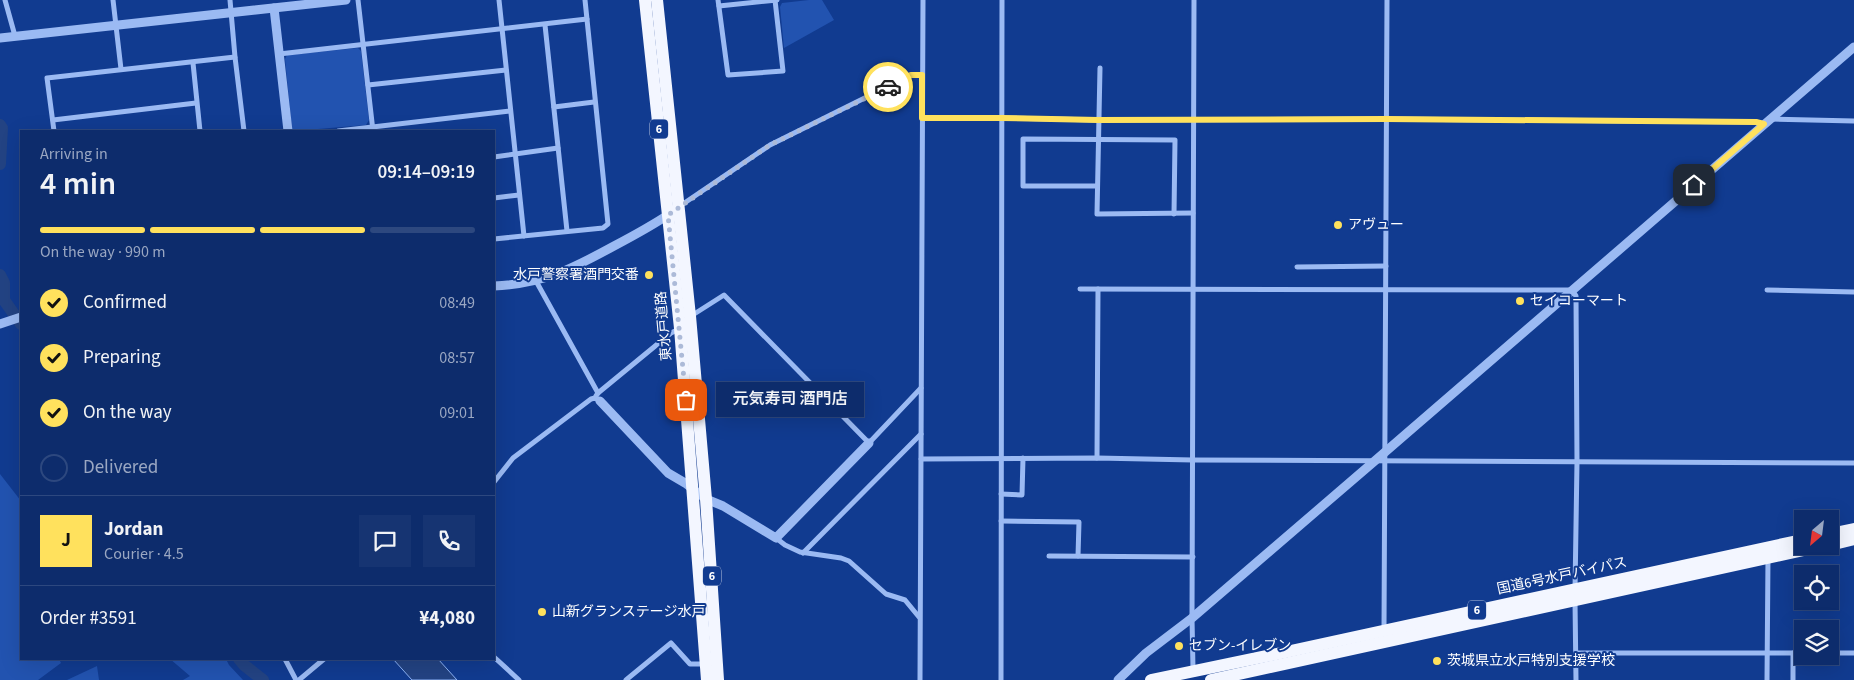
<!DOCTYPE html>
<meta charset="utf-8">
<style>
:root{--surface:#0d2c6c;--page:#163472;--text:#f1f3f6;--muted:#9aa7c2;--line:#2d487f;--accent:#ffe15d}
body{margin:0;font-family:"Source Sans 3","Noto Sans JP",sans-serif;background:var(--page);color:var(--text);height:100vh;display:flex;flex-direction:column;font-size:19px;white-space:nowrap}
*{box-sizing:border-box;margin:0}
p{font-size:16px;color:var(--muted)}
.icon{flex:none;width:28px;height:28px;fill:none;stroke:currentColor;stroke-width:2;stroke-linecap:round;stroke-linejoin:round}
.map{position:relative;flex:1;overflow:hidden}
.sheet{position:absolute;left:20px;top:130px;width:475px;height:530px;display:flex;flex-direction:column;background:var(--surface);border-radius:0px;box-shadow:0 5px 20px #0002,0 0 0 1px var(--line)}
.sheet>*{flex:none}
.needle{width:32px;rotate:208deg}
.controls{position:absolute;left:1794px;top:510px;display:grid;gap:10px}
.controls a{display:grid;place-items:center;width:45px;height:45px;border-radius:0px;background:var(--surface);box-shadow:0 5px 20px #0002,0 0 0 1px var(--line);font-size:25px}
.pin{position:absolute;display:grid;place-items:center;width:42px;height:42px;color:#fff;margin:-21px;border-radius:10px;box-shadow:0 2px 8px #0006}
.courier{position:absolute;display:grid;place-items:center;width:50px;height:50px;margin:-25px;border:4px solid #ffe15d;border-radius:50%;background:#fff;color:#222;box-shadow:0 1px 6px #0007}
.bubble{position:absolute;height:35px;border-radius:0px;background:var(--surface);box-shadow:0 5px 20px #0002,0 0 0 1px var(--line);font-size:16px;font-weight:600;line-height:35px;text-align:center}
.head em{font-style:normal;font-weight:600}
.head div{display:flex;flex-direction:column-reverse}
.head{display:flex;align-items:center;justify-content:space-between;height:85px;padding:0 20px}
h1{font-size:32px;font-weight:600;line-height:38px}
.bar{display:grid;grid-template-columns:repeat(4,1fr);gap:8px 5px;align-content:center;height:60px;padding:0 20px}
.bar i{height:6px;border-radius:4px;background:var(--line)}
.bar .current{background:var(--accent)}
.bar p{grid-column:span 4}
.line{display:flex;align-items:center;gap:12px;padding:0 20px;border-top:1px solid var(--line)}
.line div{flex:1}
.round{display:grid;place-items:center;flex:none;width:52px;height:52px;border-radius:0px;background:var(--page)}
ol{padding:0 20px;list-style:none}
li{display:flex;align-items:center;gap:15px;height:55px}
li p{margin-inline-start:auto}
li .icon{padding:5px;border-radius:50%;background:var(--accent);color:#111;stroke-width:4}
li:last-child{color:var(--muted)}
li i{width:28px;height:28px;border:2px solid var(--line);border-radius:50%}
.map>svg:first-child{display:block}
.green{fill:#2253b0}
.water{fill:#234383;stroke:#8db3f6}
.lines{fill:none;stroke-linecap:round;stroke-linejoin:round}
.river{stroke:#234383;stroke-width:12}
.minor{stroke:#9bbaf3;stroke-width:5}
.tertiary{stroke:#9bbaf3;stroke-width:9}
.trunk{stroke:#f3f6ff;stroke-width:12}
.done{stroke:#acbad8;stroke-width:5;stroke-dasharray:0 9}
.route{stroke:#ffe15d;stroke-width:6}
.poi-dot{fill:#ffe15d;stroke:#113b90;stroke-width:2}
.labels{text-anchor:middle;dominant-baseline:central;stroke-width:4;stroke-linejoin:round;paint-order:stroke}
.shield{fill:#113b90;stroke:#b8c4de;stroke-width:1}
.shield-label{font-size:12px;font-weight:bold;fill:#fff}
.poi-label{font-size:14px;fill:#fff;stroke:#113b90;text-anchor:start}
.street-label{font-size:14px;fill:#fff;stroke:#113b90}
</style>
<div class="map">
<svg width="1854" height="680" viewBox="0 0 1854 680">
<rect width="100%" height="100%" fill="#113b90"/>
<g class="green">
<path d="M809 0H822L834 20 784 48 780 7 782 3Z"/>
<path d="M358 48 361 51 369 120 366 125 294 131 292 129 285 59 287 55Z"/>
<path d="M0 474 21 501V659H59L61 663 38 680H0Z"/>
<path d="M170 659H226L229 665 243 680H183L190 676Z"/>
<path d="M97 666 99 680H67Z"/>
</g>
<path class="water" d="M393 659H438L457 680H412Z"/>
<g class="lines">
<g class="river">
<path d="M0 125 2 128 0 164"/>
<path d="M0 275 4 283V300L21 324"/>
<path d="M239 659 244 665 263 680"/>
</g>
<g class="minor">
<path d="M5 0 15 36"/>
<path d="M113 0 121 69"/>
<path d="M230 0 235 57 244 131"/>
<path d="M358 0 373 131"/>
<path d="M499 0 524 236"/>
<path d="M718 0 728 75 783 71 775 0"/>
<path d="M719 6 777 0"/>
<path d="M545 25 567 231"/>
<path d="M279 54 587 19"/>
<path d="M193 63 200 131"/>
<path d="M1100 68 1097 214 1193 213"/>
<path d="M368 85 506 70"/>
<path d="M554 107 594 102"/>
<path d="M922 118H1002L1098 120 1386 119 1756 122 1764 124"/>
<path d="M1771 119 1854 121"/>
<path d="M53 120 196 103"/>
<path d="M54 131 47 78 235 57"/>
<path d="M338 131 510 111"/>
<path d="M494 157 558 148"/>
<path d="M1096 186H1023V139L1175 140 1174 214"/>
<path d="M494 198 519 195"/>
<path d="M680 206 770 145 911 75H922"/>
<path d="M494 239 603 228 608 224 585 0"/>
<path d="M1297 267 1386 266"/>
<path d="M536 281 598 393"/>
<path d="M1080 289 1572 290 1576 296 1577 462 1575 590"/>
<path d="M1767 290 1854 292"/>
<path d="M691 316 724 295 869 443 921 388"/>
<path d="M596 396 598 393 671 333 679 329"/>
<path d="M1097 458 1098 289"/>
<path d="M921 459 1097 458 1193 460 1854 463"/>
<path d="M494 482 513 458 591 399 595 398 600 401"/>
<path d="M1001 494 1022 495 1023 458"/>
<path d="M1001 521 1079 522 1078 556"/>
<path d="M776 538 785 545 800 552 841 558 849 561 886 594 905 600 919 617"/>
<path d="M803 553 921 434"/>
<path d="M1049 556 1193 557"/>
<path d="M1575 601 1576 680"/>
<path d="M1384 629 1387 0"/>
<path d="M1576 653H1802"/>
<path d="M1830 653H1854"/>
<path d="M494 657 519 680"/>
<path d="M285 659 296 680"/>
<path d="M1193 669 1192 618 1194 0"/>
<path d="M299 680 324 659"/>
<path d="M626 680 671 643 690 664H705"/>
<path d="M920 680 923 0"/>
<path d="M1001 680 1002 0"/>
<path d="M1767 680 1768 558"/>
<path d="M1793 680V653"/>
</g>
<g class="tertiary">
<path d="M274 8 288 131"/>
<path d="M0 38 346 0"/>
<path d="M494 286C543 284 572 269 614 246 633 236 653 225 671 213"/>
<path d="M0 324 21 317"/>
<path d="M600 401 668 473 685 483 706 499 723 506 776 538 869 443"/>
<path d="M1118 680 1146 653 1192 618 1377 459 1854 47"/>
</g>
<g class="trunk">
<path d="M645 0 680 328 707 680"/>
<path d="M657 0 690 316 706 499 718 680"/>
<path d="M1830 534 1854 529"/>
<path d="M1830 545 1854 539"/>
<path d="M1151 680 1286 652 1802 540"/>
<path d="M1211 680 1822 546"/>
</g>
</g>
<g class="lines">
<path class="done" d="M686 400 668 215 770 145 888 87"/>
<path class="route" d="M888 87 911 75H922V118H1002L1098 120 1386 119 1756 122 1764 124 1694 185"/>
</g>
<g class="poi-dot">
<circle cx="1338" cy="225" r="5"/>
<circle cx="649" cy="275" r="5"/>
<circle cx="1520" cy="301" r="5"/>
<circle cx="542" cy="612" r="5"/>
<circle cx="1179" cy="646" r="5"/>
<circle cx="1437" cy="661" r="5"/>
</g>
<g class="labels">
<g class="shield">
<rect x="650" y="119.5" width="18" height="19" rx="4"/>
<rect x="703" y="566.5" width="18" height="19" rx="4"/>
<rect x="1468" y="600.5" width="18" height="19" rx="4"/>
</g>
<g class="shield-label">
<text x="659" y="129">6</text>
<text x="712" y="576">6</text>
<text x="1477" y="610">6</text>
</g>
<g class="poi-label">
<text x="1348" y="225">アヴュー</text>
<text x="639" y="275" text-anchor="end">水戸警察署酒門交番</text>
<text x="1530" y="301">セイコーマート</text>
<text x="552" y="612">山新グランステージ水戸</text>
<text x="1189" y="646">セブン-イレブン</text>
<text x="1447" y="661">茨城県立水戸特別支援学校</text>
</g>
<g class="street-label">
<text transform="translate(664 326) rotate(-95)">東水戸道路</text>
<text transform="translate(1562 576) rotate(-12)">国道6号水戸バイパス</text>
</g>
</g>
</svg>
<div class="controls">
<a><svg class="needle" viewBox="-14 -14 28 28"><path d="M0-13l5 13h-10z" fill="#e53935"/><path d="M0 13l5-13h-10z" fill="#9aa7c2"/></svg></a>
<a><svg class="icon" aria-label="locate" viewBox="0 0 24 24"><circle cx="12" cy="12" r="6"/><path d="M12 2v4M12 18v4M2 12h4M18 12h4"/></svg></a>
<a><svg class="icon" aria-label="layers" viewBox="0 0 24 24"><path d="M12 4l9 5-9 5-9-5zM3 14l9 5 9-5"/></svg></a>
</div>
<div class="pin" style="left:686px;top:400px;background:#ea580c"><svg class="icon" aria-label="bag" viewBox="0 0 24 24"><path d="M5 8h14l-1 12H6zM9 8a3 3 0 0 1 6 0"/></svg></div>
<div class="pin" style="left:1694px;top:185px;background:#1f2937"><svg class="icon" aria-label="home" viewBox="0 0 24 24"><path d="M3 11l9-7 9 7M6 9v11h12V9"/></svg></div>
<div class="courier" style="left:888px;top:87px"><svg class="icon" aria-label="car" viewBox="0 0 24 24"><path d="M5 17H2v-5l4-1 3-4h7l3 4 3 1v5h-3M9 17h6M6 11h13"/><circle cx="7" cy="17" r="2"/><circle cx="17" cy="17" r="2"/></svg></div>
<div class="bubble" style="left:716px;top:382px;width:148px">元気寿司 酒門店</div>
<section class="sheet">
<div class="head"><div><h1>4 min</h1><p>Arriving in</p></div><em>09:14–09:19</em></div>
<div class="bar"><i class="current"></i><i class="current"></i><i class="current"></i><i></i><p>On the way · 990 m</p></div>
<ol>
<li><svg class="icon" aria-label="check" viewBox="0 0 24 24"><path d="M5 12l5 5 9-10"/></svg>Confirmed<p>08:49</p></li>
<li><svg class="icon" aria-label="check" viewBox="0 0 24 24"><path d="M5 12l5 5 9-10"/></svg>Preparing<p>08:57</p></li>
<li><svg class="icon" aria-label="check" viewBox="0 0 24 24"><path d="M5 12l5 5 9-10"/></svg>On the way<p>09:01</p></li>
<li><i></i>Delivered</li>
</ol>
<div class="line" style="height:90px"><b class="round" style="background:var(--accent);color:#111">J</b><div><b>Jordan</b><p>Courier · 4.5</p></div><a class="round"><svg class="icon" aria-label="chat" viewBox="0 0 24 24"><path d="M4 5h16v11H9l-5 4z"/></svg></a><a class="round"><svg class="icon" aria-label="phone" viewBox="0 0 24 24"><path d="M5 4h4l2 5-3 2q2 4 5 5l2-3 5 2v4C11 20 4 13 5 4z"/></svg></a></div>
<div class="line" style="height:65px"><div>Order #3591</div><b>¥4,080</b></div>
</section>
</div>
